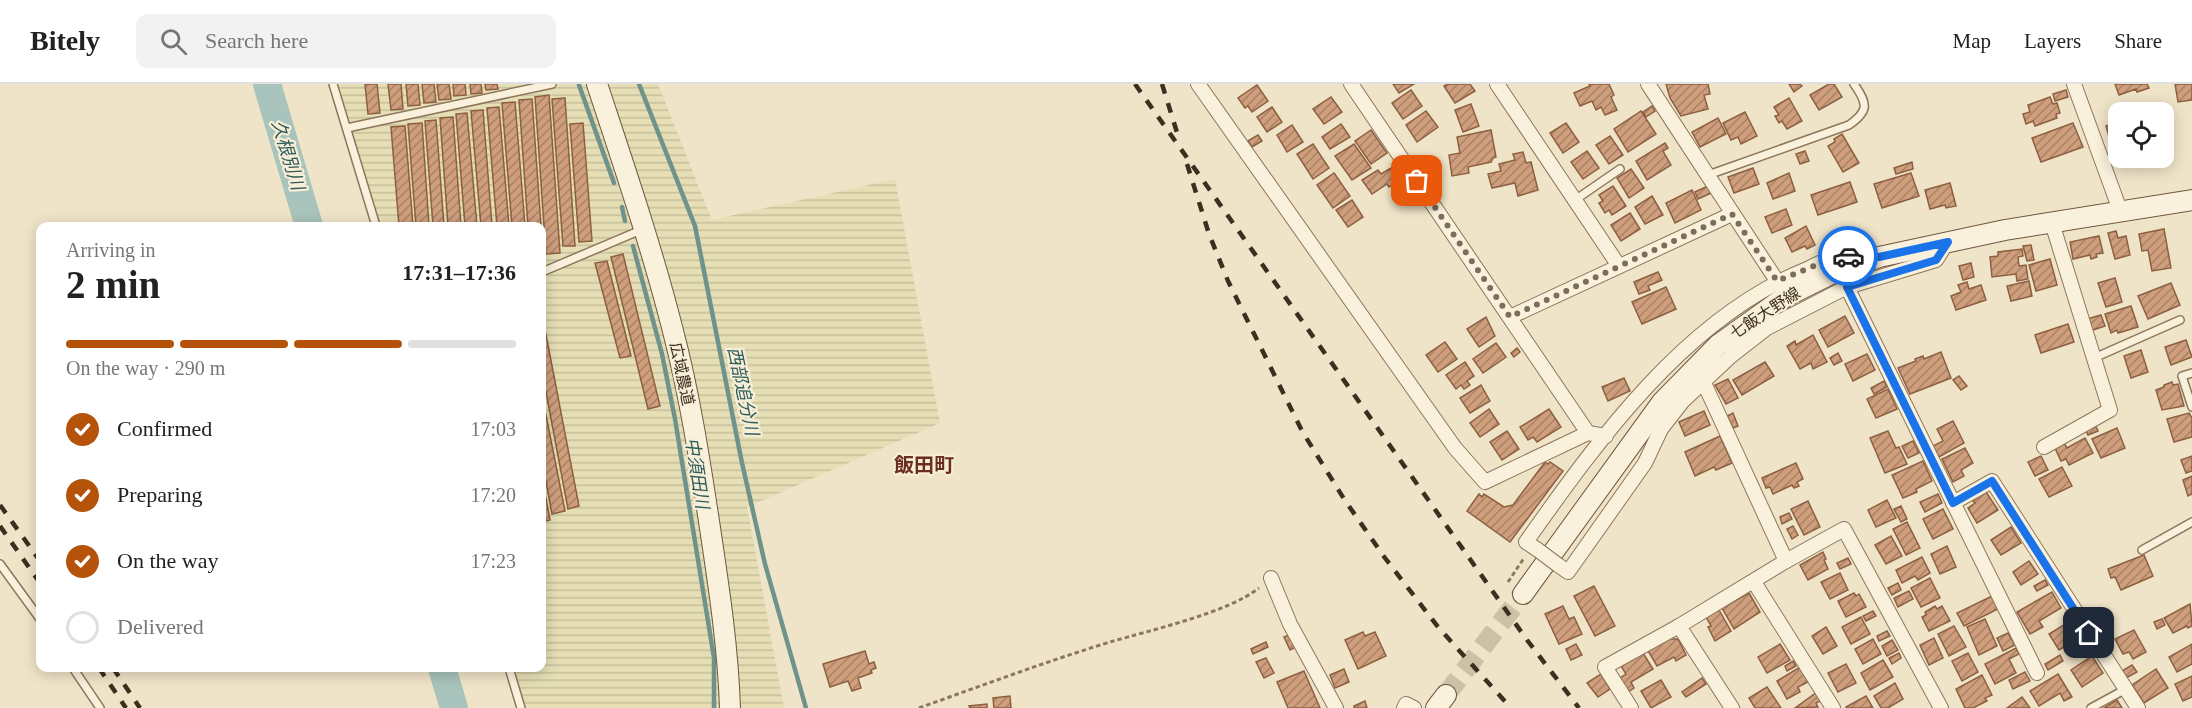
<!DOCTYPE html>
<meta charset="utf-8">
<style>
:root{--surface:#fff;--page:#f2f2f2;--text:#222;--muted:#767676;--line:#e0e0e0;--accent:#b45309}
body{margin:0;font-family:"Times New Roman","Noto Sans JP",serif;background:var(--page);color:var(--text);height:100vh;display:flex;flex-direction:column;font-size:22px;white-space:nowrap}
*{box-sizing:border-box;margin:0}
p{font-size:20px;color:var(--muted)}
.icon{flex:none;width:33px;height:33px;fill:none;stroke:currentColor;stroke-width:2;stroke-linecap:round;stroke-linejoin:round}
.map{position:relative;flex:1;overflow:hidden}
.panel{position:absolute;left:36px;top:138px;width:510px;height:450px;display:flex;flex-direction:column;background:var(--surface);border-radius:12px;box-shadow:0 3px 15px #0003}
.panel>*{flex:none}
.fabs{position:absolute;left:2108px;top:18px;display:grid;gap:12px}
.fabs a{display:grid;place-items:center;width:66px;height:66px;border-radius:12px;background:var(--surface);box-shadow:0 3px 15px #0003;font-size:30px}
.pin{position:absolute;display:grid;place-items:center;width:51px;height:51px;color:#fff;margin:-26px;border-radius:12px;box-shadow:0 3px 9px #0006}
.courier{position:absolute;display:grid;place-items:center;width:60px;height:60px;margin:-30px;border:4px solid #1a73e8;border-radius:50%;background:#fff;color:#222;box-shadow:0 2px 8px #0007}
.headline em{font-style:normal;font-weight:700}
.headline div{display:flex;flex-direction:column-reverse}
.headline{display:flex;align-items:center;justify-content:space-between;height:102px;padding:0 30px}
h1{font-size:39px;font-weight:700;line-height:45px}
.bar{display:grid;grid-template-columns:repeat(4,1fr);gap:9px 6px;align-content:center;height:72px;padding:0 30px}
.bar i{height:8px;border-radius:4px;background:var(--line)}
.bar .active{background:var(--accent)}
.bar p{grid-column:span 4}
ol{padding:0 30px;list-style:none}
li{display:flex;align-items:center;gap:18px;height:66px}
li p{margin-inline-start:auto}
li .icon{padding:6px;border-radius:50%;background:var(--accent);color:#fff;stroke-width:4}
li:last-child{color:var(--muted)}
li i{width:33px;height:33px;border:3px solid var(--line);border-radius:50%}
header{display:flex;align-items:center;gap:36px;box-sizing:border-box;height:84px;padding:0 30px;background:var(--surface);border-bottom:2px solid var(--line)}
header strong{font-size:28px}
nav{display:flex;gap:33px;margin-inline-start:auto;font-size:21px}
.search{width:420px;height:54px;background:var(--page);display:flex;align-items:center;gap:15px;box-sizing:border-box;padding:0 21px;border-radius:12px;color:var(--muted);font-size:22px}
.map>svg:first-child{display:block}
.farmland{fill:url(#farmland-rules)}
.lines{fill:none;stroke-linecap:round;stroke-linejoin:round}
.stream{stroke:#6f938a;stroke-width:4.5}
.river{stroke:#a9c4bc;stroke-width:28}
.building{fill:url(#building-hatch);stroke:#8d5f41;stroke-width:1.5}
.secondary-tunnel{stroke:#ccc0a6;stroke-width:20;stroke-dasharray:20 10;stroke-linecap:butt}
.lane-casing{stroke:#8d765c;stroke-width:10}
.street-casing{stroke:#8d765c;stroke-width:16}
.secondary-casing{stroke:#6f573f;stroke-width:22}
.path{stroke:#8d765c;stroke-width:3;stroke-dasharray:4.5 3;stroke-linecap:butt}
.lane{stroke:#faf1dc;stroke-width:7}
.street{stroke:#faf1dc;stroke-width:14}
.secondary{stroke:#faf1dc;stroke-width:20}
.rail{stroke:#3d2e20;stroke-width:4.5;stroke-dasharray:10 10;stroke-linecap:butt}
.street-bridge-casing{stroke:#8d765c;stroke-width:16;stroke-linecap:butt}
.street-bridge{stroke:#faf1dc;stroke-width:14}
.done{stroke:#7c6e5b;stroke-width:6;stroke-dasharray:0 10.8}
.route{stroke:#1a73e8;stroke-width:8}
.labels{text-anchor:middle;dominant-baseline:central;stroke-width:4.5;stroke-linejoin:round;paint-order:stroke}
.street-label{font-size:16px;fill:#3d2e20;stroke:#f7eed8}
.water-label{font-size:18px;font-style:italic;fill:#2f5d5a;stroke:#f7eed8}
.quarter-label{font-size:20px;font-weight:bold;fill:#6b2e1e;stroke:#f7eed8}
</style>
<header>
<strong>Bitely</strong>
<div class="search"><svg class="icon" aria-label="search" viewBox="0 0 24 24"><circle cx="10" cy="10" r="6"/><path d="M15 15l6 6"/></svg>Search here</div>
<nav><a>Map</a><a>Layers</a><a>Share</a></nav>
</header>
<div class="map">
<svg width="2192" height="624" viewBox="0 0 2192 624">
<defs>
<pattern id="farmland-rules" width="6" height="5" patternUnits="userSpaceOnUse" patternTransform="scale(1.5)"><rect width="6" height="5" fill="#e6deb5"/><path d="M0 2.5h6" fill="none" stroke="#c6bf9b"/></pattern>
<pattern id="building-hatch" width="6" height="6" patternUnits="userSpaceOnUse" patternTransform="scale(1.5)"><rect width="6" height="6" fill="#cf9f7d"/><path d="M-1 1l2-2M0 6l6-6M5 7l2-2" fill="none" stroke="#a98266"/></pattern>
</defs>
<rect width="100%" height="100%" fill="#f0e4c8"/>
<path class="farmland" d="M338 0H658L712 136 895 95 940 339 747 423 784 624H523L511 584H542V142H380Z"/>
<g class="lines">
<g class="stream">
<path d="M639 0 695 142 742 379 765 480 806 624"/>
<path d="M579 1 614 99"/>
<path d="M622 123 625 137"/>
<path d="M633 162 662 270 675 335 714 574V624"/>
</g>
<g class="river">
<path d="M267 0 309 142"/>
<path d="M442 584 454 624"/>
</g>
</g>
<g class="building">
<path d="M365 0H377L380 29 368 30Z"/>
<path d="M388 0H401L403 25 391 26Z"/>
<path d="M406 0H418L420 21 408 22Z"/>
<path d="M422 0H434L436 18 424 19Z"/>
<path d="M437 0H449L451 15 439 16Z"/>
<path d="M453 0H465L466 11 454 12Z"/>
<path d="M470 0H481L482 9 471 10Z"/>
<path d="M485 0H497L498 5 486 6Z"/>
<path d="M1393 0H1414L1399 9Z"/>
<path d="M1448 0H1470L1475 7 1455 19 1444 2Z"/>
<path d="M1589 0H1609L1614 11 1611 13 1617 26 1605 31 1601 23 1596 26 1592 17 1580 22 1574 9 1590 2Z"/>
<path d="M1666 0H1708L1710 10 1704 11 1708 25 1681 32 1670 14Z"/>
<path d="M1789 0H1800L1802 2 1794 8Z"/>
<path d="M1829 0H1834L1842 13 1819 26 1810 11Z"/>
<path d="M2115 0H2147L2149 4 2137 8 2136 5 2119 11Z"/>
<path d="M2175 0H2192V16L2178 18Z"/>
<path d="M1257 1 1268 17 1252 28 1248 22 1245 24 1238 14Z"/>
<path d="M1411 6 1422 22 1403 35 1392 19Z"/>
<path d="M2066 6 2068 13 2055 17 2053 10Z"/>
<path d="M549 11 560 169 546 170 535 13Z"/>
<path d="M1331 13 1342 28 1324 40 1313 25Z"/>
<path d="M2050 13 2053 20 2057 19 2060 29 2056 30 2057 34 2035 42 2033 37 2026 40 2023 30 2030 28 2028 21Z"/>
<path d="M565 14 575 162H563L552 15Z"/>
<path d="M1789 14 1802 37 1787 45 1782 37 1779 39 1775 32 1779 31 1774 23Z"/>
<path d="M532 15 541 142H528L519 16Z"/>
<path d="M515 18 525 142H512L502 19Z"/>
<path d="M1471 20 1479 42 1463 48 1455 26Z"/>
<path d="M1652 22 1655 27 1646 33 1643 28Z"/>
<path d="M499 23 509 142H497L487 24Z"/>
<path d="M1272 23 1282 38 1267 48 1257 33Z"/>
<path d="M483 26 492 142H481L471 27Z"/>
<path d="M1426 27 1438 43 1417 58 1406 41Z"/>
<path d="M1641 27 1656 50 1628 68 1614 45Z"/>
<path d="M1745 28 1757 52 1741 60 1738 53 1731 56 1723 39Z"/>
<path d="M467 29 477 142H465L456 30Z"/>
<path d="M453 33 461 142H448L440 34Z"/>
<path d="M1718 34 1726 50 1700 63 1692 48Z"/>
<path d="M436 36 444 142H433L425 37Z"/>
<path d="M2118 38V54L2110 56 2106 42Z"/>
<path d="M422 39 429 142H416L408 40Z"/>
<path d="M583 39 592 157 579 158 570 40Z"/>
<path d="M1566 39 1579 58 1563 69 1550 49Z"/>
<path d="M2073 39 2083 63 2041 78 2032 54Z"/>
<path d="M1341 40 1350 53 1330 65 1322 53Z"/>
<path d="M1292 41 1303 58 1287 68 1277 51Z"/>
<path d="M405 42 413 142H399L391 43Z"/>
<path d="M1371 46 1387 69 1371 80 1355 57Z"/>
<path d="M1491 46 1496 73 1493 74 1491 78 1468 83 1469 89 1452 92 1449 71 1460 69 1457 53Z"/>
<path d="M1842 50 1859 79 1843 88 1828 62 1835 58 1834 55Z"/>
<path d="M1258 51 1262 57 1252 63 1248 57Z"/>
<path d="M1610 52 1623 71 1609 80 1596 61Z"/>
<path d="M1665 59 1668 64 1663 67 1671 81 1647 96 1636 77Z"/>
<path d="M1313 60 1329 84 1313 95 1297 70Z"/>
<path d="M1354 60 1371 84 1352 96 1335 72Z"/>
<path d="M1587 67 1599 84 1583 95 1571 78Z"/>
<path d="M1805 67 1809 77 1800 80 1796 70Z"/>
<path d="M1523 68 1526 79 1531 78 1538 106 1518 112 1515 99 1492 104 1488 90 1501 87 1499 80 1515 76 1513 70Z"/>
<path d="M1912 78 1913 85 1896 90 1894 84Z"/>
<path d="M1391 84 1399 96 1389 103 1387 100 1372 110 1362 96 1378 86 1381 90Z"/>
<path d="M1753 84 1759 100 1734 109 1728 93Z"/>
<path d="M1631 85 1644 104 1629 114 1617 94Z"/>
<path d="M1334 89 1350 112 1333 124 1317 101Z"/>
<path d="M1789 89 1795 107 1773 115 1767 99Z"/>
<path d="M1911 89 1919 112 1882 124 1874 100Z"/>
<path d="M1850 98 1857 118 1818 131 1811 111Z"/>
<path d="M1950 99 1956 122 1946 124 1945 121 1930 125 1925 106Z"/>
<path d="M1613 102 1626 122 1612 131 1609 126 1605 129 1599 119 1603 117 1599 111Z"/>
<path d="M1708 102 1711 109 1698 115 1695 108Z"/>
<path d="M1692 106 1701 126 1675 139 1666 119Z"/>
<path d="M1652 112 1663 131 1645 140 1635 123Z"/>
<path d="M1352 116 1363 133 1348 143 1336 126Z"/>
<path d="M1786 125 1792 141 1772 149 1765 133Z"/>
<path d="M1630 129 1640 145 1621 157 1611 141Z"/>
<path d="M1806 142 1815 161 1807 165 1805 162 1792 168 1785 154Z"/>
<path d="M2164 145 2171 184 2152 187 2148 166 2142 167 2139 150Z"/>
<path d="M542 146 544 176H542Z"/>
<path d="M2116 147 2118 154 2126 152 2130 171 2115 175 2108 149Z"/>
<path d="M2099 152 2103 169 2096 170 2097 173 2091 175 2090 171 2073 175 2070 158Z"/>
<path d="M2031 161 2034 176 2027 177 2023 162Z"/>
<path d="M2022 165 2023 172 2018 173 2019 182 2026 181 2028 195 2017 197 2016 190 1992 193 1990 173 1998 172V168Z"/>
<path d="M623 170 660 322 648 325 611 173Z"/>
<path d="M2050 175 2057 201 2036 207 2029 181Z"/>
<path d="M607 177 631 272 620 274 595 179Z"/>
<path d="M1971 179 1974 193 1963 196 1959 182Z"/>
<path d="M1658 188 1662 196 1648 202 1650 206 1639 210 1634 198Z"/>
<path d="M2115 194 2122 218 2106 223 2098 199Z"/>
<path d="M2029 197 2032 212 2011 217 2007 202Z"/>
<path d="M1967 198 1969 205 1981 201 1986 216 1956 226 1951 212 1961 208 1958 201Z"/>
<path d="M2171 199 2180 221 2148 235 2138 212Z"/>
<path d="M1666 203 1676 225 1642 240 1632 218Z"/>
<path d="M2131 222 2138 243 2118 249 2117 246 2111 249 2105 230Z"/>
<path d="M542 230 579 422 568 425 542 287Z"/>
<path d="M2101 231 2105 242 2090 247 2087 235Z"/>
<path d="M1845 232 1854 249 1828 263 1819 246Z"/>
<path d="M1486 233 1495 252 1479 263 1467 245Z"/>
<path d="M2068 240 2074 258 2041 269 2035 251Z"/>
<path d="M1813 251 1827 278 1813 285 1811 279 1800 285 1787 262 1795 257 1796 261Z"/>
<path d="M2186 256 2192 273 2171 281 2165 263Z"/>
<path d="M1445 258 1457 275 1438 288 1426 271Z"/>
<path d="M1496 259 1506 273 1483 289 1473 275Z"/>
<path d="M1517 264 1520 268 1514 273 1511 269Z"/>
<path d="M2141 266 2148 288 2131 294 2124 272Z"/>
<path d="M1941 268 1951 294 1910 310 1898 284 1916 277 1915 275 1923 272 1924 275Z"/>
<path d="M1838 269 1842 277 1834 281 1830 274Z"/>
<path d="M1867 270 1875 286 1853 297 1845 280Z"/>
<path d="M1465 278 1474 292 1467 297 1470 301 1464 305 1461 301 1456 305 1446 291Z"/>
<path d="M1765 278 1774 292 1742 311 1733 296Z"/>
<path d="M1959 292 1967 302 1961 306 1953 296Z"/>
<path d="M1624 294 1630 307 1608 317 1602 303Z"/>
<path d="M1728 295 1738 314 1726 320 1715 301Z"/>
<path d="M1884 297 1887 303 1874 310 1871 304Z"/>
<path d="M2172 298 2173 301 2178 300 2184 322 2162 326 2156 306 2164 303V301Z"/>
<path d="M1481 301 1490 317 1470 329 1460 314Z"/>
<path d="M1888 305 1897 325 1876 334 1867 315Z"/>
<path d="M542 311 565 427 552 430 542 376Z"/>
<path d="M1489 325 1499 340 1480 353 1470 339Z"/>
<path d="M1549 325 1561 343 1537 358 1533 353 1528 356 1520 343Z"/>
<path d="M1704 327 1710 341 1685 352 1679 338Z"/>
<path d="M1733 329 1738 342 1733 344 1727 332Z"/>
<path d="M2189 329 2192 334V353L2174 358 2167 335Z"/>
<path d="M1953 337 1964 359 1939 373 1933 362 1943 357 1937 345Z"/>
<path d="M2095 340 2098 347 2088 351 2085 345Z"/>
<path d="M2117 344 2125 364 2101 374 2092 355Z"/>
<path d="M1507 347 1519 365 1502 376 1490 358Z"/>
<path d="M1888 347 1896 364 1899 363 1907 380 1885 389 1870 354Z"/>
<path d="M1720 352 1732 379 1716 386 1714 383 1695 392 1685 368Z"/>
<path d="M2085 354 2093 369 2069 381 2066 375 2061 377 2055 364 2064 359 2067 364Z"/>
<path d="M1913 357 1919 369 1908 374 1902 362Z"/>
<path d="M1965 364 1973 379 1961 386 1964 392 1953 398 1942 375Z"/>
<path d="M2041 372 2048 386 2035 392 2028 378Z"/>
<path d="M2192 372V387L2186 389 2181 376Z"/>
<path d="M1923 377 1932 397 1916 405 1917 408 1903 414 1892 391Z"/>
<path d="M1545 378 1548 380 1550 378 1563 387 1510 458 1467 427 1479 410 1482 413 1484 410 1504 423 1513 421Z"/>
<path d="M1796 379 1803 395 1797 398 1799 402 1794 404 1792 401 1773 410 1770 403 1766 404 1762 394Z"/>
<path d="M2062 383 2072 402 2049 413 2039 395Z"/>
<path d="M2192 392V410L2188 412 2183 396Z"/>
<path d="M542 394 550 436 542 438Z"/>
<path d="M1986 408 1998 426 1977 439 1968 424 1975 419 1973 417Z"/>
<path d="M1938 410 1942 419 1925 428 1920 418Z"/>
<path d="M1887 416 1896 434 1876 443 1868 426Z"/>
<path d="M1808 417 1820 443 1804 451 1791 425Z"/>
<path d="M1901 422 1907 435 1901 438 1894 425Z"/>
<path d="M1943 425 1953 445 1933 455 1923 435Z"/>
<path d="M1789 429 1792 435 1782 440 1780 433Z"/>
<path d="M1907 438 1920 464 1906 471 1893 445Z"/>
<path d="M1793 442 1798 451 1792 455 1787 445Z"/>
<path d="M2011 443 2021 459 2001 471 1991 456Z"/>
<path d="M1891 452 1902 472 1886 480 1875 461Z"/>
<path d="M1947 462 1956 483 1940 490 1931 470Z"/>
<path d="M1823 468 1826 475 1824 476 1828 485 1808 496 1800 481Z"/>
<path d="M2144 471 2153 492 2121 506 2115 493 2111 494 2108 485Z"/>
<path d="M1922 473 1930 489 1918 496 1915 492 1902 499 1896 486Z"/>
<path d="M1848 474 1851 480 1840 485 1837 479Z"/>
<path d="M2029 477 2038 490 2021 501 2013 488Z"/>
<path d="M1840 489 1848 506 1830 515 1821 498Z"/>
<path d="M1930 494 1940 514 1921 523 1911 504Z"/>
<path d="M2045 496 2048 501 2037 507 2034 502Z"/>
<path d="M1898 499 1901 506 1892 511 1888 504Z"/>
<path d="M1594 502 1615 542 1595 552 1574 512Z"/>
<path d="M1909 507 1913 515 1898 523 1894 514Z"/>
<path d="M2052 508 2061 524 2039 537 2043 543 2030 550 2017 528Z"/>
<path d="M1749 509 1760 528 1734 545 1722 524Z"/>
<path d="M1854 509 1856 512 1859 510 1866 523 1846 533 1838 517Z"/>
<path d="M1992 512 1998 525 1964 542 1957 529Z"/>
<path d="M2190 520 2192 542 2188 544 2187 542 2173 549 2164 534Z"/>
<path d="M1563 522 1569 535 1574 533 1582 550 1559 560 1545 530Z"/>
<path d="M1935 522 1937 525 1942 522 1950 537 1929 547 1922 533 1926 531 1925 528Z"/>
<path d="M1719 526 1731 547 1715 557 1708 543 1711 542 1706 533Z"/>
<path d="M1873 527 1876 532 1866 537 1863 532Z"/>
<path d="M1861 533 1870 550 1851 560 1842 543Z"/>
<path d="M1985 535 1997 562 1979 571 1967 543Z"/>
<path d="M2162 535 2165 541 2157 545 2154 538Z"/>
<path d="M2072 536 2082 552 2059 566 2049 550Z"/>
<path d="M1954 542 1966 563 1949 572 1938 550Z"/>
<path d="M1826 543 1837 562 1823 570 1812 552Z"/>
<path d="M2134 546 2146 568 2133 575 2129 568 2123 570 2115 555Z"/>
<path d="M1887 547 1890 552 1879 557 1877 552Z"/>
<path d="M1363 548 1365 552 1375 548 1386 572 1358 585 1345 556Z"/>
<path d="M2008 549 2015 561 2003 567 1997 554Z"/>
<path d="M1290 551 1296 563 1290 566 1284 553Z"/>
<path d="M1671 552 1672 555H1678L1686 571 1676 577 1674 573 1657 582 1647 565Z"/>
<path d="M1934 554 1943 574 1929 581 1920 561Z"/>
<path d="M1873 555 1881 570 1863 580 1855 565Z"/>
<path d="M1892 556 1898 566 1887 572 1882 562Z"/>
<path d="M1266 558 1268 563 1253 570 1251 565Z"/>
<path d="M1576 560 1582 571 1571 576 1566 565Z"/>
<path d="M1780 560 1790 576 1767 589 1758 573Z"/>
<path d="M2192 560V580L2177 588 2169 573Z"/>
<path d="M2016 564 2019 570 2009 575 2016 589 1995 600 1985 580Z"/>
<path d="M865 567 869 580 874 578 876 584 871 586 872 589 858 594 861 604 852 607 848 597 830 603 823 580Z"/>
<path d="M1643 569 1653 585 1631 598 1634 604 1628 608 1620 594 1626 590 1621 582Z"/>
<path d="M1899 569 1901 574 1892 580 1889 574Z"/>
<path d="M1968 569 1978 588 1962 597 1952 577Z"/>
<path d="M2060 571 2063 577 2048 586 2045 580Z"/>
<path d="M2092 572 2103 589 2082 603 2071 586Z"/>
<path d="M1266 574 1274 589 1264 594 1256 578Z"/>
<path d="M1883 576 1893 593 1870 606 1861 589Z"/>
<path d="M1793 577 1796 582 1787 587 1785 582Z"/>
<path d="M1846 580 1856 599 1838 608 1828 589Z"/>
<path d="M2132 581 2137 588 2126 594 2122 587Z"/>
<path d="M1800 583 1808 598 1798 603 1800 608 1787 615 1777 597Z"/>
<path d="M1344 585 1349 598 1335 604 1330 591Z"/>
<path d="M2156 585 2168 604 2144 619 2132 601Z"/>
<path d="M1304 587 1320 624H1288L1277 598Z"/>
<path d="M2025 588 2030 597 2013 605 2009 596Z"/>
<path d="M1601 590 1610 605 1598 613 1587 599Z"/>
<path d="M2058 590 2072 613 2064 617 2060 609 2039 622 2030 607Z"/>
<path d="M1982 591 1992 611 1985 614 1987 617 1973 624H1965L1956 605Z"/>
<path d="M2192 592V613L2183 617 2175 600Z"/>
<path d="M1702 594 1706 600 1686 613 1682 608Z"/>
<path d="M1661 596 1671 613 1651 624 1641 607Z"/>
<path d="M1895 599 1903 615 1888 624H1881L1874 612Z"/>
<path d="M1767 603 1781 624H1755L1749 614Z"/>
<path d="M1817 608 1822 616 1816 619 1818 623 1795 624Z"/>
<path d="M1010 612 1011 624H994L993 614Z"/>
<path d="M1866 612 1873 624H1846V623Z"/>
<path d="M2022 613 2030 624H2007Z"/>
<path d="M2117 616 2122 624H2104Z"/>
<path d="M1365 617 1367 624H1354V622Z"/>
<path d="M987 620V624H970L969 622Z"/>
</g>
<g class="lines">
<path class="secondary-tunnel" d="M1446 611 1523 510"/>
<g class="lane-casing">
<g id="lane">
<path d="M333 0 376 142"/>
<path d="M347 44 552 0"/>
<path d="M1708 91 1849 41C1869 27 1868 20 1854 0"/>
<path d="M1575 116 1620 85"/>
<path d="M542 188 641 146"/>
<path d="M2094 274 2180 236"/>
<path d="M2192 289 2182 292 2192 323"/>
<path d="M2142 466 2192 438"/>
<path d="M0 480 40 535"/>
<path d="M73 584 100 624"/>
<path d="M509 584 521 624"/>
<path d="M2091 624 2126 605"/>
</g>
</g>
<g class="street-casing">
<g id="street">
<path d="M1198 0 1455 364 1485 398 1588 349 1606 352"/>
<path d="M1351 0 1588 349"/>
<path d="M1497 0 1619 182"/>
<path d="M1648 0 1777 197"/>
<path d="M2074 0 2121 129"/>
<path d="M1847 203 2037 589"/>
<path d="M1510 233 1732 130"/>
<path d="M1704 299 1786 477 1679 542 1732 624"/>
<path d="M2044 363 2110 326 2052 139"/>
<path d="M1953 419 1992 397 2138 624"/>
<path d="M1538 466 1526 458C1598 356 1686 234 1805 186 1816 181 1831 172 1843 171 1852 171 1861 172 1870 173"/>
<path d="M1786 477 1844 445 1941 624"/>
<path d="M1558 481 1568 488 1645 379 1661 345 1682 318 1731 272 1767 244 1847 203 1936 176 1948 157"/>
<path d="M1271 494 1290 540 1336 624"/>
<path d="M1754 498 1833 624"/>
<path d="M1404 624 1406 620 1414 624"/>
<path d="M1631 624 1605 583 1679 542"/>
</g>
</g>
<g class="secondary-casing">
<g id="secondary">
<path d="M597 0C624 82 652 164 673 247 690 312 700 378 710 444 719 504 728 563 730 624"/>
<path d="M1523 510 1662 318 1718 261 1785 213 1829 191 1879 173 2005 146 2192 116"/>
<path d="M1436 624 1446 611"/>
</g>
</g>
<g class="path">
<path d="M1508 498 1524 474"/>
<path d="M919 624C983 601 1045 578 1110 558 1151 546 1227 529 1259 504"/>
</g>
<use href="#lane" class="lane"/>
<use href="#street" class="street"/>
<use href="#secondary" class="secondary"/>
<g class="rail">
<path d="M1135 0 1527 556 1579 624"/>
<path d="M1162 0 1179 55"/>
<path d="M1187 80 1209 150 1228 197 1302 347 1344 415 1385 474 1438 543 1511 624"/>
<path d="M0 421 40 477"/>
<path d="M0 442 40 499"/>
<path d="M99 584 126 624"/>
<path d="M113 584 140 624"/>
</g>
<g class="street-bridge-casing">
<path id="street-bridge" d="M1538 466 1558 481"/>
</g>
<use href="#street-bridge" class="street-bridge"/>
</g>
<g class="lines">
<path class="done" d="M1417 97 1510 233 1732 130 1777 197 1841 171 1848 172"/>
<path class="route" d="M1848 172 1879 173 1948 158 1936 176 1847 203 1953 419 1992 397 2089 549"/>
</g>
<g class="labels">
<g class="street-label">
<text transform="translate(1765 229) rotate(-33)">七飯大野線</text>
<text transform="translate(682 290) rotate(78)">広域農道</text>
</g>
<g class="water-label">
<text transform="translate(288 71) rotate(73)">久根別川</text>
<text transform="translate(743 307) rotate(78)">西部追分川</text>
<text transform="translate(697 389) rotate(81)">中須田川</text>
</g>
<g class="quarter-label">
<text x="924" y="381">飯田町</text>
</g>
</g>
</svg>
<div class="fabs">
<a><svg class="icon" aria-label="locate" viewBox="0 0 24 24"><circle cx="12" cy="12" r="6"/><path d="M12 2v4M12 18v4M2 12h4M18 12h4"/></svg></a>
</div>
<div class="pin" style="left:1417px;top:97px;background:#ea580c"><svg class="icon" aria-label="bag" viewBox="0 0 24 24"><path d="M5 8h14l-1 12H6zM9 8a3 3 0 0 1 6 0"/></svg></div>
<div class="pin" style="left:2089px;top:549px;background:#1f2937"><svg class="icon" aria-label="home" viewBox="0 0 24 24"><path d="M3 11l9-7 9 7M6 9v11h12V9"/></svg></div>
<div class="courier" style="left:1848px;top:172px"><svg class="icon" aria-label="car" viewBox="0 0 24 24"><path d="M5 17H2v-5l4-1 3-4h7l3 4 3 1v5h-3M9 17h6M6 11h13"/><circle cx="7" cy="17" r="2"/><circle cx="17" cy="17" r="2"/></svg></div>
<section class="panel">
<div class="headline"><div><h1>2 min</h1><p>Arriving in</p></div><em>17:31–17:36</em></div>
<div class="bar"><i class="active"></i><i class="active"></i><i class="active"></i><i></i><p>On the way · 290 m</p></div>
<ol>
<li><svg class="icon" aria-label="check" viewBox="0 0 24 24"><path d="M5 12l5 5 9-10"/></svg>Confirmed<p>17:03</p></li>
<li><svg class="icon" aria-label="check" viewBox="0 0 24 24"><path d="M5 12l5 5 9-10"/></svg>Preparing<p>17:20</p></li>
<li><svg class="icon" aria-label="check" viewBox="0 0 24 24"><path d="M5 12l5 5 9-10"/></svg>On the way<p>17:23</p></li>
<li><i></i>Delivered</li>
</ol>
</section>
</div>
